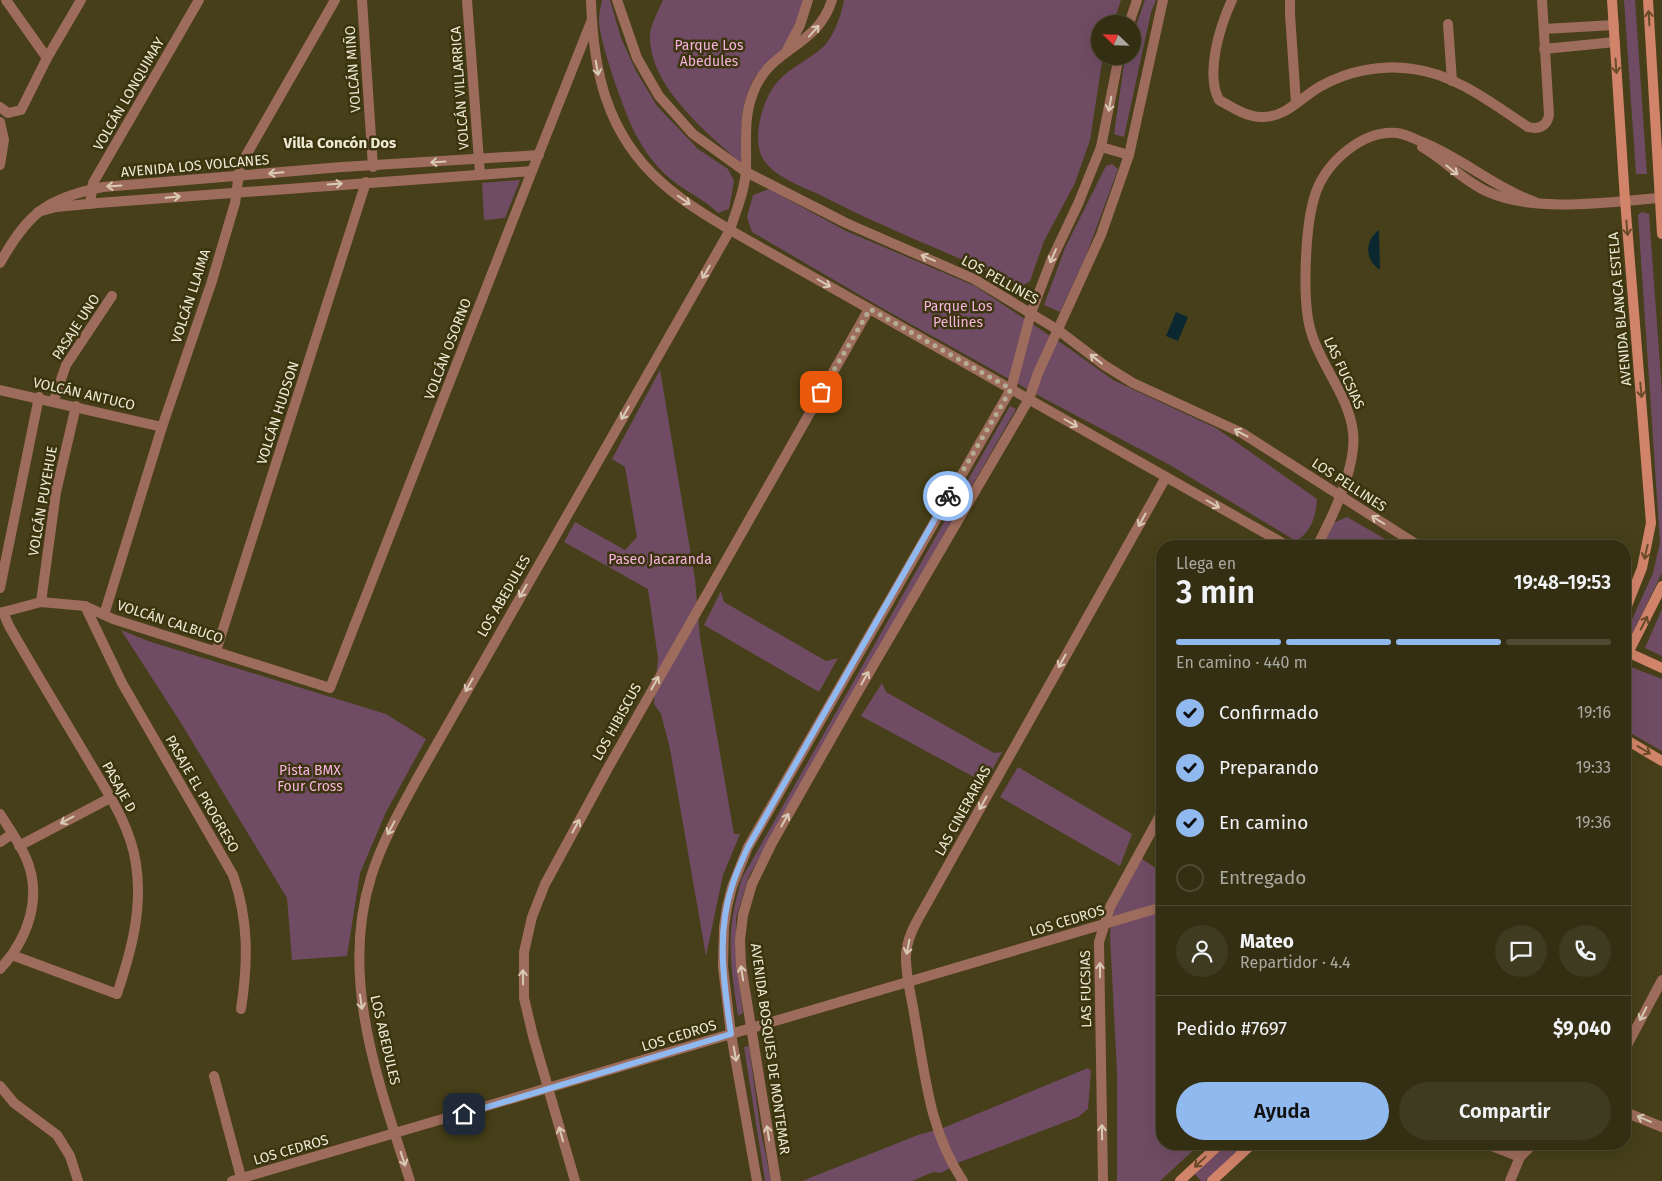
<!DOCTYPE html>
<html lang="es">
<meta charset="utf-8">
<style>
:root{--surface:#342f13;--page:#3f3b21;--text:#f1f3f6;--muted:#a9a9a0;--line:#4e4a33;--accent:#90b9f0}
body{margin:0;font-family:"Fira Sans",sans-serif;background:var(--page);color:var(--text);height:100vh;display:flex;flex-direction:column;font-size:19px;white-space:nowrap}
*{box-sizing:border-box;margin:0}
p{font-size:16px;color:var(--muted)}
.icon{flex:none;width:28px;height:28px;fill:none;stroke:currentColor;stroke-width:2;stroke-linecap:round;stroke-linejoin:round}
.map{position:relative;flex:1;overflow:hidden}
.side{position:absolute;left:1156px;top:540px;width:475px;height:610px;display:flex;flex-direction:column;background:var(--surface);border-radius:20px;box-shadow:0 5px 20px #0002,0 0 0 1px var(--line)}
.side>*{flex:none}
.needle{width:32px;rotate:293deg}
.controls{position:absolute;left:1091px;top:15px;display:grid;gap:10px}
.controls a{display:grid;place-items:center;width:50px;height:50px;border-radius:50%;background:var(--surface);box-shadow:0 5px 20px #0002,0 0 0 1px var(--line);font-size:25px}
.pin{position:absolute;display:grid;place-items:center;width:42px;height:42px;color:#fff;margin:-21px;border-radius:10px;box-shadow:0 2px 8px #0006}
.courier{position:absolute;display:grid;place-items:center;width:50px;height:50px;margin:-25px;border:4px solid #90b9f0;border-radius:50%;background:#fff;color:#222;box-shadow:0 1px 6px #0007}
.summary em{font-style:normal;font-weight:600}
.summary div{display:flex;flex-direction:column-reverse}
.summary{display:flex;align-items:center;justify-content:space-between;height:85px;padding:0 20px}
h1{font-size:32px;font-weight:600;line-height:38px}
.bar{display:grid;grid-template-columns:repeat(4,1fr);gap:8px 5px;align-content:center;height:60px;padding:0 20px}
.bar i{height:6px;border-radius:4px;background:var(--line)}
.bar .selected{background:var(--accent)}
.bar p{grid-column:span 4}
.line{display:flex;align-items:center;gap:12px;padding:0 20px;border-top:1px solid var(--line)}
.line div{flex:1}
.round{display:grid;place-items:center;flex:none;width:52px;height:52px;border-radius:26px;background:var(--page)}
ol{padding:0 20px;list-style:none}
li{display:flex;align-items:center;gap:15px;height:55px}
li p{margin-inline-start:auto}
li .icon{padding:5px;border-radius:50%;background:var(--accent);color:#111;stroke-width:4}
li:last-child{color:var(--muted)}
li i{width:28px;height:28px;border:2px solid var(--line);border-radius:50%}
.action{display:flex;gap:10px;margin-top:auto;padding:10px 20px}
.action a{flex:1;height:58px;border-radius:30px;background:var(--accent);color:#111;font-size:20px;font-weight:600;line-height:58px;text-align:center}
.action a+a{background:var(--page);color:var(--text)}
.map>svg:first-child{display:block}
.green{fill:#704c64}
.water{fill:#0b2830}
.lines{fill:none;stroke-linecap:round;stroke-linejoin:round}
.pedestrian{stroke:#9e6c5c;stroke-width:10}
.minor{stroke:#9e6c5c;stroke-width:10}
.tertiary{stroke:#9e6c5c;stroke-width:10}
.secondary{stroke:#d2846a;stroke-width:10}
.oneway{stroke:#684c2a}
.oneway2{stroke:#d9cab6}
.done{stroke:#b3ae93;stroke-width:5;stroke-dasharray:0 9}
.route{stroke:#90b9f0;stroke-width:6}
.labels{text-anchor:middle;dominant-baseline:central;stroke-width:5;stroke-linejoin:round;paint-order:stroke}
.park-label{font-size:14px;fill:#f7b3e1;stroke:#3b340e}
.street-label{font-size:14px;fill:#ede9d4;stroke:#3b340e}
.neighbourhood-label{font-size:15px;font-weight:bold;fill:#ede9d4;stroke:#3b340e}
</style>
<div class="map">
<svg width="1662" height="1181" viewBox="0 0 1662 1181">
<rect width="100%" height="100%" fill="#463f19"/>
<g class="green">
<path d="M602 0H610L621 38 636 71 657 106 698 149 728 169 734 181 729 209 718 213C703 198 682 190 666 175 654 164 644 150 636 135 626 116 598 39 599 19 599 13 601 6 602 0Z"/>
<path d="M663 0H803C800 16 793 36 782 49 773 60 761 67 753 80 739 107 741 134 741 163 707 133 649 86 650 36 650 25 659 10 663 0Z"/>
<path d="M844 0H1121L1113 24H1100V56H1103L1090 140 1075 183 1044 241 1030 281 1022 286C954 255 884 228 818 194 801 186 778 178 766 163 751 146 760 109 771 91 783 70 805 63 822 48 833 39 842 13 844 0Z"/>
<path d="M1145 0H1156L1151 12 1124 137 1114 134 1125 57 1132 56 1133 34Z"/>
<path d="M1624 0H1635L1647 174H1636Z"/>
<path d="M1112 164 1118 169 1086 256 1060 312 1044 305 1065 248 1106 166Z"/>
<path d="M520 180 505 218 484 220 482 183Z"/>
<path d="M769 189 846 231 975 286 1070 349 1113 380 1216 428 1317 499C1316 517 1311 532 1296 541L1170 465 1045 399 882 308 752 232 747 217 753 195Z"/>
<path d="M1642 212 1649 214 1662 393V573L1632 634 1626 633 1653 573 1660 543 1638 215Z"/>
<path d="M660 370 695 579 700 638 734 834H740L723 875 706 956 670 749 661 714 654 704 658 658 648 589 564 542 575 522 625 550 637 537 625 467 612 459Z"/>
<path d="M1010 406 1016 409 749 876 736 918V959L743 1013 738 1016C730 960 725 933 742 878Z"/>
<path d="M1347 517 1397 546H1322L1331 524Z"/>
<path d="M721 591 724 602 826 661 838 658 819 692 704 625Z"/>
<path d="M1662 609V656L1645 648Z"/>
<path d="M121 630 148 641 386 714 426 739 386 812 360 873 347 956 292 960 287 898 181 723Z"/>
<path d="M1631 667 1662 679V751L1625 730V676Z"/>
<path d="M882 683 886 692 994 753 1002 752 985 783 861 716Z"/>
<path d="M1018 767 1132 834 1120 866 1000 797Z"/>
<path d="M1142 859 1162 872V1144H1200L1160 1181H1117V1072L1110 935 1113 903Z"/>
<path d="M749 1046 760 1127 771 1181H765L744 1047Z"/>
<path d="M1088 1068 1091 1071 1088 1109 1078 1117 960 1162 941 1173 933 1172 912 1181H802L918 1135 943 1128Z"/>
<path d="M1226 1144H1245L1205 1181H1201L1194 1173Z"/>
</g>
<g class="water">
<path d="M1379 230 1380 270C1365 260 1364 241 1379 230Z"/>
<path d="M1176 312 1188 317 1178 341 1166 336Z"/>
</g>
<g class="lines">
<path class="pedestrian" d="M1290 0V14"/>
<g class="minor">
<path d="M6 0 47 58"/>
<path d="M362 0 373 167"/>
<path d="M467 0 480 174"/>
<path d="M1232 0C1220 26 1205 73 1219 100 1232 107 1246 117 1261 117 1286 118 1301 97 1321 86 1348 71 1382 64 1413 69 1455 74 1493 104 1528 127 1539 130 1547 126 1549 115L1542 0"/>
<path d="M1290 14 1296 103"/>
<path d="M1448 24 1452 81"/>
<path d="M1544 29 1614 25"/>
<path d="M1544 49 1615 42"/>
<path d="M0 107 8 113 21 110 47 58 81 0"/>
<path d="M0 122 4 140 0 165"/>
<path d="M1422 147C1445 160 1463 181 1488 192 1534 213 1609 202 1659 198"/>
<path d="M90 204 93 183 199 0"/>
<path d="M0 390 162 427"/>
<path d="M54 400 66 365 112 296"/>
<path d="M1317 546C1333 516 1357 466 1353 432 1349 397 1322 367 1312 335 1301 304 1305 223 1316 192 1327 162 1362 130 1397 133 1405 134 1415 139 1422 142 1462 158 1494 187 1535 202"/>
<path d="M0 588 39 397"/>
<path d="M41 602 56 492 76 406"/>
<path d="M85 606 122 683 233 875C249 920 248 963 241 1009"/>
<path d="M3 612 9 626C33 668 58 709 83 751 103 786 130 822 136 864 143 909 131 952 117 994L12 955"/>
<path d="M0 613 41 602 85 606 113 619 330 688 532 171"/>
<path d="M104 615 162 427 211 284 235 203 240 166 335 0"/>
<path d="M216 651 366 182"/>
<path d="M0 842 12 834"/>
<path d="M19 846 110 798"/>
<path d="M1625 1049 1662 980"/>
<path d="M214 1076 242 1181"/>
<path d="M0 1086 14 1103 57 1135 70 1156 78 1181"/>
<path d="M1625 1112 1662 1127"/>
<path d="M1487 1144 1520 1157"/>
<path d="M232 1181 1162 907"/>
<path d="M410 1181C379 1083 339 980 371 877 382 842 400 810 418 777L730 230"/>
<path d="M575 1181 533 1036 524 998V952L532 917 545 884 608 768 869 309"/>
<path d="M963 1181C930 1133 925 1075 915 1019 912 998 905 975 906 955 907 939 914 926 922 912L1166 477"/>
<path d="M1103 1181 1099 942 1110 907 1162 812"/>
<path d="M1510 1181 1520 1157 1533 1144"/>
</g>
<g class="tertiary">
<path d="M591 0C593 70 606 133 661 182 682 201 706 215 730 230L1288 546"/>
<path d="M617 0 637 58 659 96 693 134 746 172 846 223 974 279 1058 330 1104 365 1133 383 1242 433 1419 546"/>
<path d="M1129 24 1137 0"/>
<path d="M786 52 800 25 808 0"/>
<path d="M1101 147 1129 155"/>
<path d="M38 212 56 207 98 203 532 171 591 22"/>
<path d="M730 230C736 211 745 190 746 170 747 140 742 113 757 84 776 47 818 45 832 0"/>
<path d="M0 263C28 213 47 198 103 187L342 167 539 155"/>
<path d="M0 814C9 828 19 842 26 858 43 897 28 939 0 969"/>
<path d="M757 1181 731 1034 723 967 724 927 727 907 732 887 748 847 1011 389 1031 313 1051 261 1078 204 1101 147 1119 56"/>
<path d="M776 1181 741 965 740 940 743 915 752 884 772 843 856 695 1029 399 1038 373 1101 235 1129 155 1163 0"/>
</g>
<g class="secondary">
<path d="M1612 0 1625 200 1651 523 1642 568 1625 611"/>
<path d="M1648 0 1662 234"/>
<path d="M1625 651 1662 668"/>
<path d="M1625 659 1662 586"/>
<path d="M1625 739 1662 761"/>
<path d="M1180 1181 1220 1144"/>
<path d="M1212 1181 1252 1144"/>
</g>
</g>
<defs><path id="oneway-shaft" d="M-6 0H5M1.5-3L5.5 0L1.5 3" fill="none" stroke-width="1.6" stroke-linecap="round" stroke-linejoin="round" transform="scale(1.25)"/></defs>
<g class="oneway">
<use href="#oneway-shaft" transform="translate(1649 18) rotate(-93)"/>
<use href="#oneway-shaft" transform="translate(1616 66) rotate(86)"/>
<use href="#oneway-shaft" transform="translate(1627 228) rotate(85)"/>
<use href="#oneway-shaft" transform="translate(1641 390) rotate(85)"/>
<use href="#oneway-shaft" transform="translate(1646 552) rotate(103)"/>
<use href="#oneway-shaft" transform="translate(1644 623) rotate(-63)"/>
<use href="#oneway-shaft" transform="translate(1644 750) rotate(31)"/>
<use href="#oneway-shaft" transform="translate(1200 1162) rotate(137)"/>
</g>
<g class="oneway2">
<use href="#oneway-shaft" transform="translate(814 31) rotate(-48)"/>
<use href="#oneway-shaft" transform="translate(597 68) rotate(80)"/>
<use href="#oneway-shaft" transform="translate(1110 104) rotate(100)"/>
<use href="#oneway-shaft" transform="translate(438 162) rotate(176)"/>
<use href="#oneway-shaft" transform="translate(1452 170) rotate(39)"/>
<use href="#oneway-shaft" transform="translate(276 173) rotate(175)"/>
<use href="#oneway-shaft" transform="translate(335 184) rotate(-4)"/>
<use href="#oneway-shaft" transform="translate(114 186) rotate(176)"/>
<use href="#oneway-shaft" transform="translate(173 197) rotate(-5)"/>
<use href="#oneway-shaft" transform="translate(684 200) rotate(35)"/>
<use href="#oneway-shaft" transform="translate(1053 256) rotate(114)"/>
<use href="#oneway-shaft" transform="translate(928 258) rotate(-157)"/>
<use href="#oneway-shaft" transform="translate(706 272) rotate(120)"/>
<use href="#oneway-shaft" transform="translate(824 283) rotate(30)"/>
<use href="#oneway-shaft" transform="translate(1096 359) rotate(-142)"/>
<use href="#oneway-shaft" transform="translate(625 413) rotate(120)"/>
<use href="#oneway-shaft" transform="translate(1071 423) rotate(30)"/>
<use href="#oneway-shaft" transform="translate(1241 433) rotate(-152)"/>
<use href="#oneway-shaft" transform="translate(1213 504) rotate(30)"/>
<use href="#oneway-shaft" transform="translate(1142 520) rotate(119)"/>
<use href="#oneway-shaft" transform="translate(1378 520) rotate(-148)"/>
<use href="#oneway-shaft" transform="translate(523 591) rotate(120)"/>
<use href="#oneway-shaft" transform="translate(1062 661) rotate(119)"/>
<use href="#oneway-shaft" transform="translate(865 678) rotate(-60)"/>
<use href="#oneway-shaft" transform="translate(655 683) rotate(-61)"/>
<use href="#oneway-shaft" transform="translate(469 685) rotate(119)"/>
<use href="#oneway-shaft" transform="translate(983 803) rotate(119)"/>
<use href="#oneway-shaft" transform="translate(67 820) rotate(152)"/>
<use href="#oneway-shaft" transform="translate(785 820) rotate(-61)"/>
<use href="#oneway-shaft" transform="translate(576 826) rotate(-61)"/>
<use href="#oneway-shaft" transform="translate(391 828) rotate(118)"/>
<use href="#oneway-shaft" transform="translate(908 947) rotate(101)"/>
<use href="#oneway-shaft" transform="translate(1100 970) rotate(-91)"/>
<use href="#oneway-shaft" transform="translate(742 973) rotate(-99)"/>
<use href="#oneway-shaft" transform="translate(523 977) rotate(-91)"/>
<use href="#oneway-shaft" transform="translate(361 1002) rotate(82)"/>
<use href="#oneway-shaft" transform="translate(1643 1014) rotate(117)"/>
<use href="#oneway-shaft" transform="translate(735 1054) rotate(80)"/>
<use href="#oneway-shaft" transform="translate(1644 1119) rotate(-157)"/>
<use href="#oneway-shaft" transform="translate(1102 1132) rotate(-91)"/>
<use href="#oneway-shaft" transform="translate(768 1133) rotate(-99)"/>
<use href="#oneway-shaft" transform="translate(561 1134) rotate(-106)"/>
<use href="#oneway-shaft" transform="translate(403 1159) rotate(72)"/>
</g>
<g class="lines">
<path class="done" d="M821 392 870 309 1011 389 948 496"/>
<path class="route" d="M464 1114 731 1034C724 985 716 934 732 886 736 873 742 860 748 847L948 496"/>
</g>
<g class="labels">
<g class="park-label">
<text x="709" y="45">Parque Los<tspan x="709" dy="16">Abedules</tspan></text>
<text x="958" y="306">Parque Los<tspan x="958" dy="16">Pellines</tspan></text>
<text x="660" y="559">Paseo Jacaranda</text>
<text x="310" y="770">Pista BMX<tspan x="310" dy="16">Four Cross</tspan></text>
</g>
<g class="street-label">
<text transform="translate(353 69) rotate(-94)">VOLCÁN MIÑO</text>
<text transform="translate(460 88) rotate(-94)">VOLCÁN VILLARRICA</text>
<text transform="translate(129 94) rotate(-60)">VOLCÁN LONQUIMAY</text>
<text transform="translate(195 166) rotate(-5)">AVENIDA LOS VOLCANES</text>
<text transform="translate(1000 280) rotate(29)">LOS PELLINES</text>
<text transform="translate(191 296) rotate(-72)">VOLCÁN LLAIMA</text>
<text transform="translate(1620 309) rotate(-95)">AVENIDA BLANCA ESTELA</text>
<text transform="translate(76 327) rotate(-57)">PASAJE UNO</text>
<text transform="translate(448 349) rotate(-69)">VOLCÁN OSORNO</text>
<text transform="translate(1344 373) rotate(65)">LAS FUCSIAS</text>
<text transform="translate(84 394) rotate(13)">VOLCÁN ANTUCO</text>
<text transform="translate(278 413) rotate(-72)">VOLCÁN HUDSON</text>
<text transform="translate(1349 485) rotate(33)">LOS PELLINES</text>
<text transform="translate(43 501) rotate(-80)">VOLCÁN PUYEHUE</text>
<text transform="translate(504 596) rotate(-60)">LOS ABEDULES</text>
<text transform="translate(170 622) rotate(18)">VOLCÁN CALBUCO</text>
<text transform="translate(617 722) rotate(-61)">LOS HIBISCUS</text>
<text transform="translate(119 787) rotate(61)">PASAJE D</text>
<text transform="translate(202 794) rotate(60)">PASAJE EL PROGRESO</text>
<text transform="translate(963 811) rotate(-61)">LAS CINERARIAS</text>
<text transform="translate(1067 921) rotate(-17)">LOS CEDROS</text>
<text transform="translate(1086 989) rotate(-91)">LAS FUCSIAS</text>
<text transform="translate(679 1036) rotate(-17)">LOS CEDROS</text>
<text transform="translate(385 1040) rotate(77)">LOS ABEDULES</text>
<text transform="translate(770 1049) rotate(82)">AVENIDA BOSQUES DE MONTEMAR</text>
<text transform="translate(291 1150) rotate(-16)">LOS CEDROS</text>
</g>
<g class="neighbourhood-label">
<text x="340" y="143">Villa Concón Dos</text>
</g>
</g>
</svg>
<div class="controls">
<a><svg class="needle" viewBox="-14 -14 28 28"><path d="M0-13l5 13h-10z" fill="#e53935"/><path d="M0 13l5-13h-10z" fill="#a9a9a0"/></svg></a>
</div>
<div class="pin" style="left:821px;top:392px;background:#ea580c"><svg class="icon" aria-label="bag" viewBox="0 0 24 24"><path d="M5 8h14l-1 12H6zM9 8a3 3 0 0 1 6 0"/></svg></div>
<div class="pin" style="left:464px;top:1114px;background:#1f2937"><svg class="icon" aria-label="home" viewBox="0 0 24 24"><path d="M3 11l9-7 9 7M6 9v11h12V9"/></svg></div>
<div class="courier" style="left:948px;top:496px"><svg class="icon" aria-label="bike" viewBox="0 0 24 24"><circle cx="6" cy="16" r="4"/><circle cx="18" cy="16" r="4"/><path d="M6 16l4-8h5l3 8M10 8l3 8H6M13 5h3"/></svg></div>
<section class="side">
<div class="summary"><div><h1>3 min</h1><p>Llega en</p></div><em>19:48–19:53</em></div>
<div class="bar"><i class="selected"></i><i class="selected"></i><i class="selected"></i><i></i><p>En camino · 440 m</p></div>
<ol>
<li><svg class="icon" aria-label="check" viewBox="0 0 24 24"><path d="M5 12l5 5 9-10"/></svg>Confirmado<p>19:16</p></li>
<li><svg class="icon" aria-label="check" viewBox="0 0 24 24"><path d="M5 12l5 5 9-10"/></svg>Preparando<p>19:33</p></li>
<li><svg class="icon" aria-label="check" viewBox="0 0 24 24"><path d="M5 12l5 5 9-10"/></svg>En camino<p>19:36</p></li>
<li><i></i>Entregado</li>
</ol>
<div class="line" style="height:90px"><a class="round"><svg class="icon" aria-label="person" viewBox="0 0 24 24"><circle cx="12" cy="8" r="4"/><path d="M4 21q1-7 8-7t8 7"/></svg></a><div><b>Mateo</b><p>Repartidor · 4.4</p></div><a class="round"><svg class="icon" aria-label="chat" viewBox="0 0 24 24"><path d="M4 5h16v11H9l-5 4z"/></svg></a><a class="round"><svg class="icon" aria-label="phone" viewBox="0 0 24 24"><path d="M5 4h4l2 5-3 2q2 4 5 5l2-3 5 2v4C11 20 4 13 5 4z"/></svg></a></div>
<div class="line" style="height:65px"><div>Pedido #7697</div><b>$9,040</b></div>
<div class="action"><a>Ayuda</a><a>Compartir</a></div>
</section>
</div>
